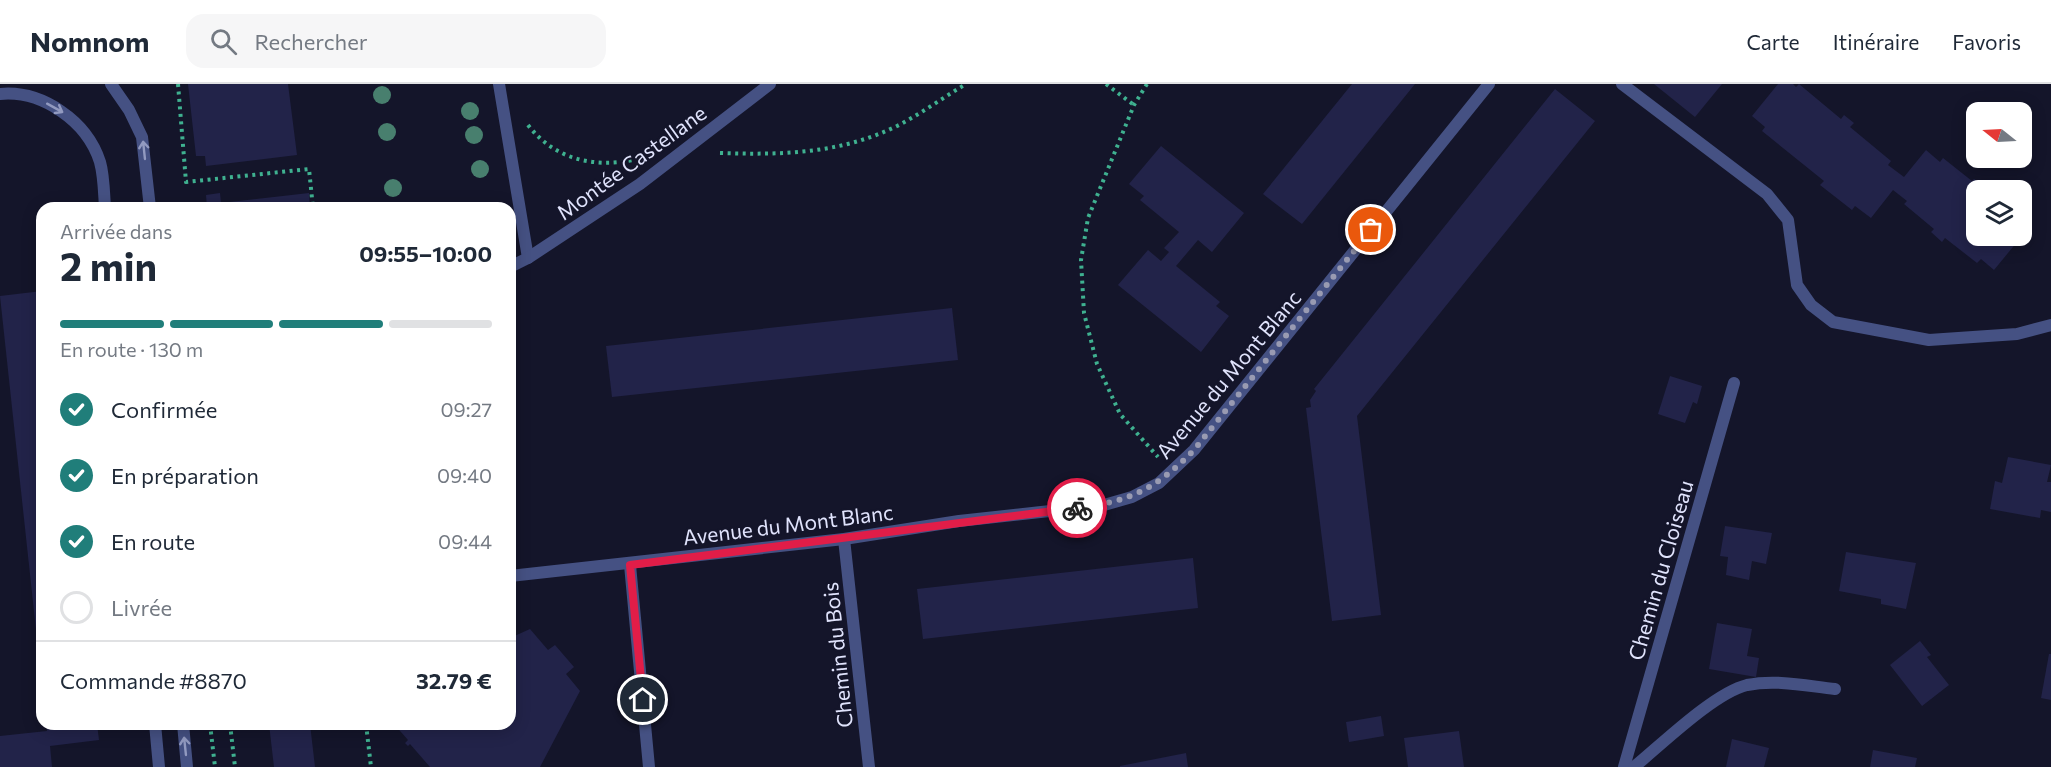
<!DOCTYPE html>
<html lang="fr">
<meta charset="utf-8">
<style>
:root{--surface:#fff;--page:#f6f6f7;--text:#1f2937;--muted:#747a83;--line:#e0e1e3;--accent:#207e7a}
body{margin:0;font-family:Commissioner,sans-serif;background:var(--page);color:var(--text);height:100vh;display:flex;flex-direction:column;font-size:22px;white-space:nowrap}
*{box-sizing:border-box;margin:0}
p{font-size:20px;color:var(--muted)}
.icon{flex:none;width:33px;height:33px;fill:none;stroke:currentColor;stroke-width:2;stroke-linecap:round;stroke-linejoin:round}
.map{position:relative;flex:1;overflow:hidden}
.panel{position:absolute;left:36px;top:118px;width:480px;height:528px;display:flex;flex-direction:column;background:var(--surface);border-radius:18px;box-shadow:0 3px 15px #0003}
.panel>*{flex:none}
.needle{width:39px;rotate:288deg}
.controls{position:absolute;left:1966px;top:18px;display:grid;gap:12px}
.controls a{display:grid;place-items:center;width:66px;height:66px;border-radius:12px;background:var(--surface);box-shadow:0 3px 15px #0003;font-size:30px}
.pin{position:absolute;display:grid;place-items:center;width:51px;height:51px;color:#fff;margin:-26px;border:3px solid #fff;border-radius:50%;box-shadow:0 2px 6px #0007}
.courier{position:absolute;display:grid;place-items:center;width:60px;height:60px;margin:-30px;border:4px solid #e11d48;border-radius:50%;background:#fff;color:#222;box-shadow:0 2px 8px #0007}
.overview em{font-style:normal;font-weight:700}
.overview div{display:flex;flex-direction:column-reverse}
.overview{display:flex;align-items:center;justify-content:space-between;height:102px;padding:0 24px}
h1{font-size:39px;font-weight:700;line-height:45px}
.bar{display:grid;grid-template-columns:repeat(4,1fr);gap:9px 6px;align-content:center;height:72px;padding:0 24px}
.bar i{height:8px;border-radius:4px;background:var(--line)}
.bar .on{background:var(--accent)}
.bar p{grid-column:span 4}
.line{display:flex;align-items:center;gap:15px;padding:0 24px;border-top:2px solid var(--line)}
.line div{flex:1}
ol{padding:0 24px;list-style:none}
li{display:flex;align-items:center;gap:18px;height:66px}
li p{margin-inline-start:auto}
li .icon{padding:6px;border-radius:50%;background:var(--accent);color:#fff;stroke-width:4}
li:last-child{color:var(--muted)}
li i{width:33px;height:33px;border:3px solid var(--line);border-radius:50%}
header{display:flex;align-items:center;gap:36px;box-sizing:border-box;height:84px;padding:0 30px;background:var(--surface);border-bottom:2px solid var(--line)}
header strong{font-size:28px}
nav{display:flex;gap:33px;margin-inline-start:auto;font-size:21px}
.search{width:420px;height:54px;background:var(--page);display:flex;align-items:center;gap:15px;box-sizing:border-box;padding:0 21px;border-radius:18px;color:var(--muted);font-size:22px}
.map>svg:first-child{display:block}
.building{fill:#222349}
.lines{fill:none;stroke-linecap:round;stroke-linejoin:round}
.path{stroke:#3fb190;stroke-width:4;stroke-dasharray:3 4.5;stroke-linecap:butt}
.minor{stroke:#455183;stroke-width:12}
.tertiary{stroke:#455183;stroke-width:12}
.tree{fill:#487f6e}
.oneway{stroke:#929ac0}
.done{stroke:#999bb2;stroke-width:6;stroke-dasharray:0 10.8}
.route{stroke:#e11d48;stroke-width:8}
.labels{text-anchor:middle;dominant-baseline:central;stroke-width:4.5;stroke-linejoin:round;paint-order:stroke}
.street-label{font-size:21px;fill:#e0e3fc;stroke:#14152a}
</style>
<header>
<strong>Nomnom</strong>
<div class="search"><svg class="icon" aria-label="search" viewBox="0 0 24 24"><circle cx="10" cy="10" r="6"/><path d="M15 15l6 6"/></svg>Rechercher</div>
<nav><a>Carte</a><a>Itinéraire</a><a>Favoris</a></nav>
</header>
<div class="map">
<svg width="2051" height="683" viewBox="0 0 2051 683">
<rect width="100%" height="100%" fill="#14152a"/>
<g class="building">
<path d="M188 0H288L297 71 206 82 205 72H196Z"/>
<path d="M1352 0H1415L1302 140 1263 110Z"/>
<path d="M1654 0H1722L1695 33Z"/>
<path d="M1778 0H1793L1796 3 1799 0 1841 35 1844 31 1854 39 1850 43 1891 77 1888 81 1904 93 1926 66 1940 78 1943 74 1972 97 1974 95 1988 106H1977V152H2022L1994 186 1981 175 1977 179 1945 154 1942 158 1931 148 1934 145 1904 120 1907 117 1893 106 1871 134 1855 122 1852 126 1820 101 1824 97 1762 47 1765 43 1752 32Z"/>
<path d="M1555 5 1595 37 1357 332 1381 531 1332 537 1306 324 1311 323 1310 316 1316 307 1314 305Z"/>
<path d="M1161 62 1244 129 1212 168 1198 156 1176 182 1220 218 1216 222 1229 232 1201 268 1118 201 1148 166 1161 177 1169 168 1164 164 1179 148 1140 116 1144 112 1129 100Z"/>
<path d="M220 109 221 119 309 109 310 124H207L206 111Z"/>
<path d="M42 207V583H40L0 212Z"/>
<path d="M952 224 958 276 612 313 606 262Z"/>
<path d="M1670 292 1702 302 1697 320 1693 318 1685 339 1658 330Z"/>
<path d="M2008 373 2051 381 2047 398H2051V428L2041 426 2040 434 1990 425 1995 397 2002 399Z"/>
<path d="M1725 442 1772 449 1766 480 1752 477 1749 496 1726 491 1728 473 1720 472Z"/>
<path d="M1846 468 1916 479 1906 525 1881 520V515L1839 507Z"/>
<path d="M1193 474 1198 524 923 555 917 505Z"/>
<path d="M1717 539 1752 545 1747 572 1759 574 1756 593 1709 585Z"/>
<path d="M530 545 548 566 555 561 574 583 566 590 580 607 540 683H430L410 660 408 662 405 659 408 656 394 640H510V554Z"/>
<path d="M1920 557 1931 571 1927 573 1949 601 1922 622 1890 581Z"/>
<path d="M2049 570H2051V616L2041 614Z"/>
<path d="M1381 632 1384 652 1349 658 1346 638Z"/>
<path d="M47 640H97L99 656 50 662 52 683H0V652L47 647Z"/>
<path d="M269 640H310L315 683H274Z"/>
<path d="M1459 647 1464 683H1408L1404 654Z"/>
<path d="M1732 655 1769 664 1764 683H1726Z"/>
<path d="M1873 666 1917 674 1915 683H1870Z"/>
<path d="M1186 669 1188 683H1120V682Z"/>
</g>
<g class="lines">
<g class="path">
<path d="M178 0 186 98 309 85 313 124"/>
<path d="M1106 0 1134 21"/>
<path d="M1147 0 1134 21 1088 134 1081 176 1084 229 1097 280 1120 330 1158 373"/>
<path d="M528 41C554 75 593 84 633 76"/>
<path d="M720 69C783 71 841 70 899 41 922 29 944 13 966 0"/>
<path d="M210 640 215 683"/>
<path d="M230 640 235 683"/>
<path d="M366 640 371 683"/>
</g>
<g class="minor">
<path d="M499 0 528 174"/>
<path d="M1622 0 1767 110 1788 136 1797 201 1811 221 1833 238 1929 256 2017 250 2051 241"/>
<path d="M844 455 869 683"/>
<path d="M630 481 649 683"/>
<path d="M510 492 844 455 959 437 1104 421 1132 413 1159 399 1194 366 1489 0"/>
<path d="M1624 683 1734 299"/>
<path d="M1634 683C1661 661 1714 609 1747 601 1776 595 1807 602 1835 605"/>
</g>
<g class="tertiary">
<path d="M111 0 129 26 142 53 150 124"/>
<path d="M0 10C42 6 87 37 100 78 104 92 104 110 105 124"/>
<path d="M510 183 528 174 640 100 770 0"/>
<path d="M155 640 159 683"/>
<path d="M183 640 187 683"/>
</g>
</g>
<g class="tree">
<circle cx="382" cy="11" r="9"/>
<circle cx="470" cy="27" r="9"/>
<circle cx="387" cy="48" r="9"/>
<circle cx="474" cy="51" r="9"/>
<circle cx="480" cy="85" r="9"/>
<circle cx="393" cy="104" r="9"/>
</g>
<defs><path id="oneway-shaft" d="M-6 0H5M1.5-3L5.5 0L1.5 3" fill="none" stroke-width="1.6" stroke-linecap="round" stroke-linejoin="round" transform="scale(1.5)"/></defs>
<g class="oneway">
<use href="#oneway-shaft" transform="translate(55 24) rotate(29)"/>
<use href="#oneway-shaft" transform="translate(144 66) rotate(-96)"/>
<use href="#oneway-shaft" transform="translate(185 662) rotate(-96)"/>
</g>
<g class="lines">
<path class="done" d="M1077 424C1130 418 1157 404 1194 366L1371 146"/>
<path class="route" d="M643 616 630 481 1077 424"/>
</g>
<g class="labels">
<g class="street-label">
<text transform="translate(631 78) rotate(-36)">Montée Castellane</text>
<text transform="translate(1228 290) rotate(-50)">Avenue du Mont Blanc</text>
<text transform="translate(788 440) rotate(-7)">Avenue du Mont Blanc</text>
<text transform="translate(1660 486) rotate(-74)">Chemin du Cloiseau</text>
<text transform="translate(837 571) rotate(-96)">Chemin du Bois</text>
</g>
</g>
</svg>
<div class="controls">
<a><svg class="needle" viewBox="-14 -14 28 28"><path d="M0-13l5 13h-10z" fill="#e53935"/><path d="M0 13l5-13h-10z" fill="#747a83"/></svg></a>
<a><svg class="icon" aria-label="layers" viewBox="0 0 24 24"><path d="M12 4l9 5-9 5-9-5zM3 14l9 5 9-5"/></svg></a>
</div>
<div class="pin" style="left:1371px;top:146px;background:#ea580c"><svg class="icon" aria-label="bag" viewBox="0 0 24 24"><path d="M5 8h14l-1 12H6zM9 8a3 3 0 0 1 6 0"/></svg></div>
<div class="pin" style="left:643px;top:616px;background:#1f2937"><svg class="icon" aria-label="home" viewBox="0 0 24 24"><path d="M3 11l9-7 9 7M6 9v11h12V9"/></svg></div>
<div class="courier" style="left:1077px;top:424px"><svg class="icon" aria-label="bike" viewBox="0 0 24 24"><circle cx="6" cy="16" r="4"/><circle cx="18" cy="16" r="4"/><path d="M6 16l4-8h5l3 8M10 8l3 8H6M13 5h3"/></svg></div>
<section class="panel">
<div class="overview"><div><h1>2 min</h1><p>Arrivée dans</p></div><em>09:55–10:00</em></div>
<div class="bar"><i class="on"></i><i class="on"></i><i class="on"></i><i></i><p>En route · 130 m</p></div>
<ol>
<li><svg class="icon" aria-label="check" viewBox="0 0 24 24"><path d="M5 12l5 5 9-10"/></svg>Confirmée<p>09:27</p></li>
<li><svg class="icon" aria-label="check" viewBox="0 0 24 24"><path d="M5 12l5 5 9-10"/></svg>En préparation<p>09:40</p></li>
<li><svg class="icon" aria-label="check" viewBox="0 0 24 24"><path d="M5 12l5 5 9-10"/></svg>En route<p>09:44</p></li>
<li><i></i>Livrée</li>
</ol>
<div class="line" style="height:78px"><div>Commande #8870</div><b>32.79 €</b></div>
</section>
</div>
